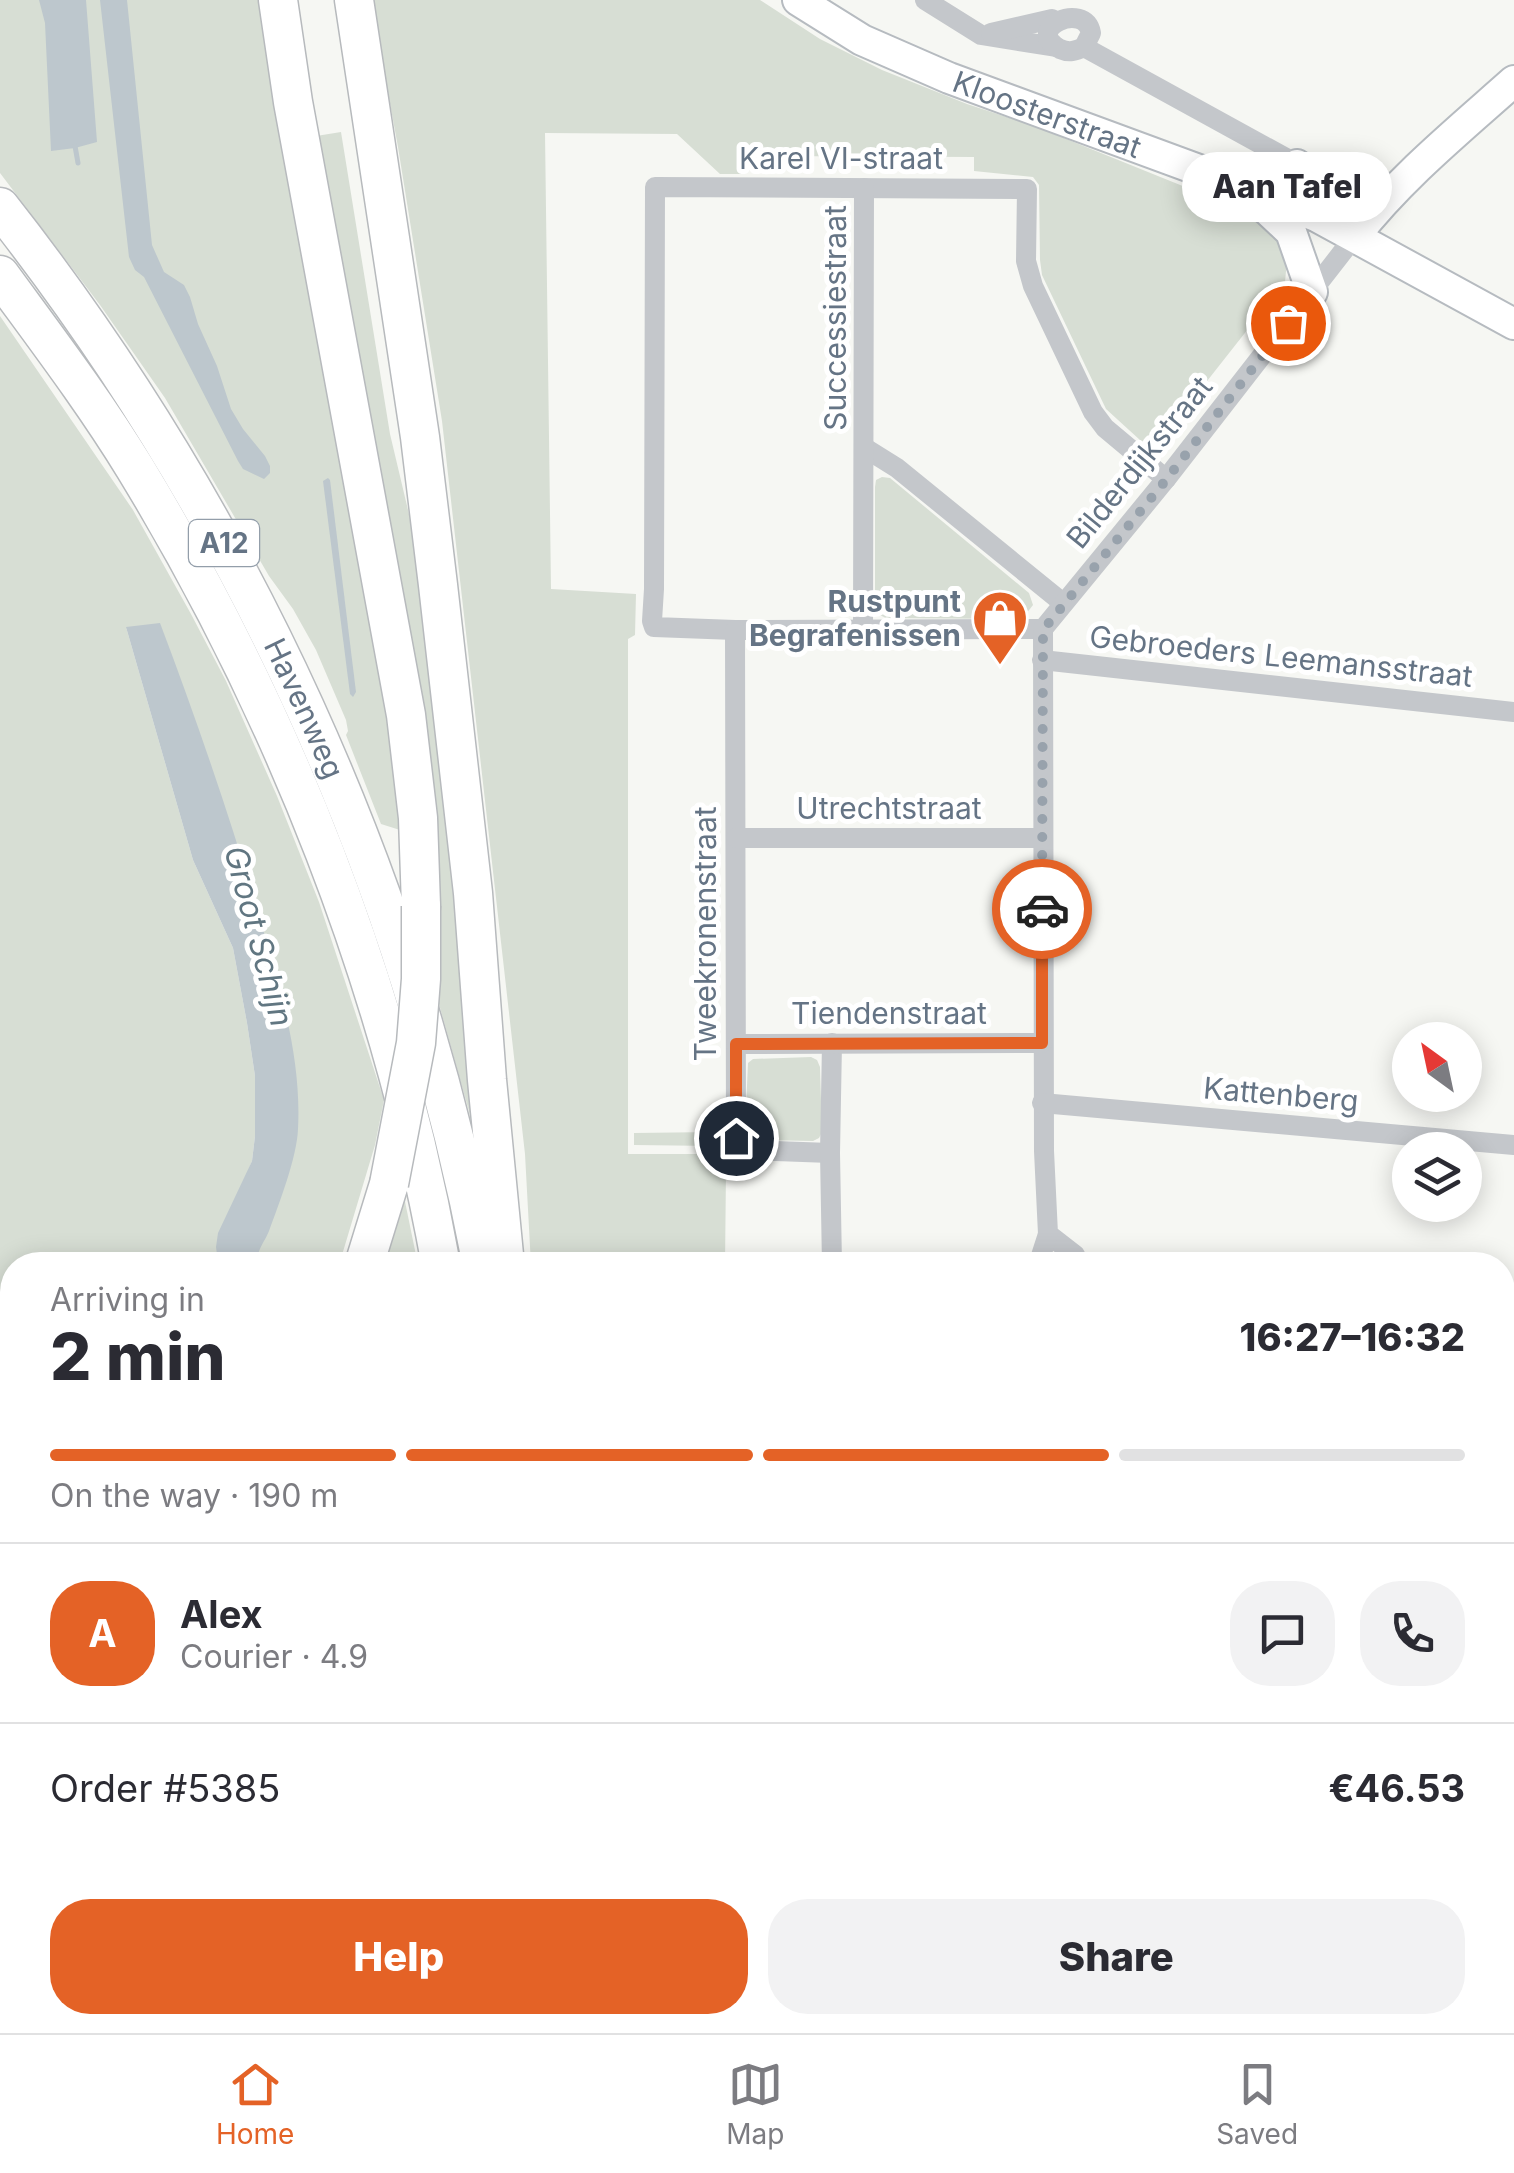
<!DOCTYPE html>
<meta charset="utf-8">
<style>
:root{--surface:#fff;--page:#f2f2f3;--text:#2b2b33;--muted:#7c7c81;--line:#e1e1e2;--accent:#e46226}
body{margin:0;font-family:Inter,sans-serif;background:var(--page);color:var(--text);height:100vh;display:flex;flex-direction:column;font-size:38px;white-space:nowrap}
*{box-sizing:border-box;margin:0}
p{font-size:32px;color:var(--muted)}
.icon{flex:none;width:55px;height:55px;fill:none;stroke:currentColor;stroke-width:2;stroke-linecap:round;stroke-linejoin:round}
.map{position:relative;flex:1;overflow:hidden}
.side{position:absolute;left:0px;top:1252px;width:1515px;height:782px;display:flex;flex-direction:column;background:var(--surface);border-radius:40px 40px 0 0;box-shadow:0 5px 25px #0003}
.side>*{flex:none}
.needle{width:65px;rotate:327deg}
.buttons{position:absolute;left:1392px;top:1022px;display:grid;gap:20px}
.buttons a{display:grid;place-items:center;width:90px;height:90px;border-radius:50%;background:var(--surface);box-shadow:0 5px 25px #0003;font-size:50px}
.pin{position:absolute;display:grid;place-items:center;width:85px;height:85px;color:#fff;margin:-42px;border:5px solid #fff;border-radius:50%;box-shadow:0 2px 10px #0007}
.courier{position:absolute;display:grid;place-items:center;width:100px;height:100px;margin:-50px;border:8px solid #e46226;border-radius:50%;background:#fff;color:#222;box-shadow:0 2px 12px #0007}
.bubble{position:absolute;height:70px;border-radius:35px;background:var(--surface);box-shadow:0 5px 25px #0003;font-size:32px;font-weight:800;line-height:70px;text-align:center}
.summary em{font-style:normal;font-weight:800}
.summary div{display:flex;flex-direction:column-reverse}
.summary{display:flex;align-items:center;justify-content:space-between;height:170px;padding:0 50px}
h1{font-size:65px;font-weight:800;line-height:75px}
.bar{display:grid;grid-template-columns:repeat(4,1fr);gap:15px 10px;align-content:center;height:120px;padding:0 50px}
.bar i{height:12px;border-radius:8px;background:var(--line)}
.bar .on{background:var(--accent)}
.bar p{grid-column:span 4}
.line{display:flex;align-items:center;gap:25px;padding:0 50px;border-top:2px solid var(--line)}
.line div{flex:1}
.round{display:grid;place-items:center;flex:none;width:105px;height:105px;border-radius:40px;background:var(--page)}
.button{display:flex;gap:20px;margin-top:auto;padding:20px 50px}
.button a{flex:1;height:115px;border-radius:40px;background:var(--accent);color:#fff;font-size:40px;font-weight:800;line-height:115px;text-align:center}
.button a+a{background:var(--page);color:var(--text)}
.dock{display:flex;justify-content:space-around;align-items:center;height:140px;border-top:2px solid var(--line);background:var(--surface);font-size:28px;color:var(--muted)}
.dock a{display:grid;justify-items:center;gap:5px}
.dock .on{color:var(--accent)}
.map>svg:first-child{display:block}
.green{fill:#d7ded4;fill-rule:evenodd}
.water{fill:#bdc7cd}
.lines{fill:none;stroke-linecap:round;stroke-linejoin:round}
.stream{stroke:#bdc7cd;stroke-width:5}
.secondary-casing{stroke:#b6bbc0;stroke-width:34}
.highway-casing{stroke:#b7babd;stroke-width:41}
.street{stroke:#c4c7cb;stroke-width:20}
.secondary{stroke:#fff;stroke-width:30}
.highway{stroke:#fff;stroke-width:38}
.highway-bridge-casing{stroke:#b7babd;stroke-width:41;stroke-linecap:butt}
.highway-bridge{stroke:#fff;stroke-width:38}
.done{stroke:#98a2ac;stroke-width:10;stroke-dasharray:0 18}
.route{stroke:#e46226;stroke-width:12}
.labels{text-anchor:middle;dominant-baseline:central;stroke-width:10;stroke-linejoin:round;paint-order:stroke}
.shield{fill:#fff;stroke:#939eaa;stroke-width:2.5}
.shield-label{font-size:28px;font-weight:bold;fill:#657485}
.street-label{font-size:30px;fill:#657485;stroke:#fff}
.poi-label{font-size:30px;font-weight:bold;fill:#657485;stroke:#fff;text-anchor:end}
.water-label{font-size:32px;font-style:italic;fill:#617681;stroke:#fff}
</style>
<div class="map">
<svg width="1514" height="2033" viewBox="0 0 1514 2033">
<rect width="100%" height="100%" fill="#f6f7f3"/>
<g class="green">
<path d="M0 0H260L392 737 400 830 381 824 346 735 348 731 346 720 316 650 293 609 269 576 165 398 100 305 0 173Z"/>
<path d="M371 0H760L820 39 882 70 967 104 1034 126 1257 216 1273 225 1287 261 1285 282 1152 451 1106 409 1042 275 1040 260 1039 185 1033 177 974 171V157L744 156 743 174H720L677 134 545 133 551 589 636 594 635 635 628 639V1154H715L716 1171H726L725 1265H531L525 1154 442 421 398 147Z"/>
<path d="M341 132 390 434 431 607 477 1140 434 986 310 137Z"/>
<path d="M0 316 133 510 191 614 226 681 277 796 319 902 384 1100 375 1145 339 1265H207L206 1256 189 1255V1265H12V1409L0 1402ZM126 627 269 951 287 1018 298 1105 243 1183 252 1161 255 1136V1076L247 1023 233 948 193 860Z"/>
<path d="M882 477 890 478 1029 593 1033 605 1026 614 1019 619 887 618C879 616 876 612 875 604V487L876 480Z"/>
<path d="M811 1057 817 1060 820 1067 822 1132 819 1138 813 1141 755 1140 749 1137 745 1130 748 1063 753 1059Z"/>
<path d="M714 1132 715 1146 634 1145V1133Z"/>
<path d="M401 1182 418 1265H375Z"/>
<path d="M12 1570V1676L0 1689V1583Z"/>
<path d="M12 1696V2022H453L457 2033H0V1710Z"/>
<path d="M892 2022 895 2029 902 2033H616L614 2023Z"/>
</g>
<g class="water">
<path d="M39 0H86L97 142 75 148 51 151 45 23Z"/>
<path d="M100 0H127L152 245 164 272 184 285 190 297 198 324 217 366 231 409 243 429 265 456 270 466V473L264 479 243 469 238 461 144 277 135 270 129 257Z"/>
<path d="M328 478 330 480 356 692 353 697 350 694 323 481Z"/>
<path d="M160 623C196 718 229 814 258 912 278 981 302 1055 298 1129 297 1157 279 1204 269 1231 265 1241 259 1247 257 1259 249 1266 228 1267 218 1262L216 1247 218 1233 252 1161 255 1136V1076L247 1023 233 948 193 860 126 627Z"/>
<path d="M0 1402 12 1409V1570L0 1583Z"/>
<path d="M12 1662V1696L0 1710V1676Z"/>
</g>
<g class="lines">
<path class="stream" d="M75 146 78 163"/>
<g class="secondary-casing">
<g id="secondary">
<path id="s1" d="M798 0 862 40 949 78 1245 187 1318 217 1514 324"/>
<path d="M1257 200 1291 232 1312 292"/>
<path d="M1280 202 1296 185 1297 165"/>
<path d="M1355 236C1400 178 1459 130 1514 81"/>
</g>
</g>
<g class="highway-casing">
<g id="highway">
<path d="M278 0 293 102 406 715 418 818 421 906"/>
<path d="M354 0 420 437 438 585 473 893 487 1080 505 1265"/>
<path id="s2" d="M0 207C244 517 408 878 482 1265"/>
<path d="M0 275C46 338 94 401 135 468 283 711 391 985 441 1265"/>
<path d="M364 1265 389 1184"/>
<path d="M477 2022 482 2033"/>
<path d="M522 2022 523 2033"/>
<path d="M584 2022 586 2033"/>
</g>
</g>
<g class="street">
<path d="M925 0 981 35 1056 47"/>
<path d="M991 33 1052 19"/>
<path d="M1084 47 1091 33C1085 0 1022 29 1060 49 1069 53 1076 51 1084 47L1377 208"/>
<path d="M865 448 897 468 1063 603"/>
<path d="M1043 629 735 630 654 627 652 621 654 589 655 187 1027 189 1026 261 1033 286 1093 412 1105 428 1166 479"/>
<path d="M1043 629 1044 1151 1048 1234 1075 1255 1080 1265"/>
<path d="M1043 629 1166 479 1355 236"/>
<path d="M735 630 736 1138 740 1146 747 1150 830 1153"/>
<path d="M863 630 864 188"/>
<path d="M1042 660 1514 712"/>
<path d="M736 838H1042"/>
<path d="M832 1043 830 1153 832 1265"/>
<path d="M736 1044 1042 1043"/>
<path d="M1042 1103 1514 1145"/>
<path d="M1038 1265 1048 1234"/>
<path d="M1502 1408 1514 1409"/>
<path d="M911 2022 919 2026 986 2028 1395 2025"/>
<path d="M188 2033 189 2022"/>
</g>
<use href="#secondary" class="secondary"/>
<use href="#highway" class="highway"/>
<g class="highway-bridge-casing">
<path id="highway-bridge" d="M389 1184 416 1043 421 979V906"/>
</g>
<use href="#highway-bridge" class="highway-bridge"/>
</g>
<g class="lines">
<path class="done" d="M1042 909 1043 630 1166 480 1288 323"/>
<path class="route" d="M736 1138V1044L1042 1043V909"/>
</g>
<defs>
<g id="shop-pin" transform="scale(2.875)"><path d="M0 17L-7.5 6A9.5 9.5 0 1 1 7.5 6Z" fill="#e46226" stroke="#fff"/><path d="M-5-2.5h2.3a2.7 3.5 0 0 1 5.4 0H5L5.5 6h-11ZM-1.5-2.5h3a1.5 2.3 0 0 0-3 0Z" fill="#fff"/></g>
</defs>
<g fill-rule="evenodd">
<use href="#shop-pin" x="1000" y="618"/>
</g>
<g class="labels">
<rect class="shield" x="189" y="520" width="70" height="46" rx="8"/>
<g class="shield-label">
<text x="224" y="543">A12</text>
</g>
<g class="street-label">
<text stroke="none"><textPath href="#s1" startOffset="275">Kloosterstraat</textPath></text>
<text x="841" y="158">Karel VI-straat</text>
<text transform="translate(835 318) rotate(-90)">Successiestraat</text>
<text transform="translate(1139 462) rotate(-51)">Bilderdijkstraat</text>
<text transform="translate(1281 656) rotate(6)">Gebroeders Leemansstraat</text>
<text stroke="none"><textPath href="#s2" startOffset="588">Havenweg</textPath></text>
<text x="889" y="808">Utrechtstraat</text>
<text transform="translate(705 934) rotate(-90)">Tweekronenstraat</text>
<text x="889" y="1013">Tiendenstraat</text>
<text transform="translate(1281 1094) rotate(5)">Kattenberg</text>
</g>
<g class="poi-label">
<text x="961" y="601">Rustpunt<tspan x="961" dy="34">Begrafenissen</tspan></text>
</g>
<g class="water-label">
<text transform="translate(259 936) rotate(75)">Groot Schijn</text>
</g>
</g>
</svg>
<div class="buttons">
<a><svg class="needle" viewBox="-14 -14 28 28"><path d="M0-13l5 13h-10z" fill="#e53935"/><path d="M0 13l5-13h-10z" fill="#7c7c81"/></svg></a>
<a><svg class="icon" aria-label="layers" viewBox="0 0 24 24"><path d="M12 4l9 5-9 5-9-5zM3 14l9 5 9-5"/></svg></a>
</div>
<div class="pin" style="left:1288px;top:323px;background:#ea580c"><svg class="icon" aria-label="bag" viewBox="0 0 24 24"><path d="M5 8h14l-1 12H6zM9 8a3 3 0 0 1 6 0"/></svg></div>
<div class="pin" style="left:736px;top:1138px;background:#1f2937"><svg class="icon" aria-label="home" viewBox="0 0 24 24"><path d="M3 11l9-7 9 7M6 9v11h12V9"/></svg></div>
<div class="courier" style="left:1042px;top:909px"><svg class="icon" aria-label="car" viewBox="0 0 24 24"><path d="M5 17H2v-5l4-1 3-4h7l3 4 3 1v5h-3M9 17h6M6 11h13"/><circle cx="7" cy="17" r="2"/><circle cx="17" cy="17" r="2"/></svg></div>
<div class="bubble" style="left:1182px;top:152px;width:210px">Aan Tafel</div>
<section class="side">
<div class="summary"><div><h1>2 min</h1><p>Arriving in</p></div><em>16:27–16:32</em></div>
<div class="bar"><i class="on"></i><i class="on"></i><i class="on"></i><i></i><p>On the way · 190 m</p></div>
<div class="line" style="height:180px"><b class="round" style="background:var(--accent);color:#fff">A</b><div><b>Alex</b><p>Courier · 4.9</p></div><a class="round"><svg class="icon" aria-label="chat" viewBox="0 0 24 24"><path d="M4 5h16v11H9l-5 4z"/></svg></a><a class="round"><svg class="icon" aria-label="phone" viewBox="0 0 24 24"><path d="M5 4h4l2 5-3 2q2 4 5 5l2-3 5 2v4C11 20 4 13 5 4z"/></svg></a></div>
<div class="line" style="height:130px"><div>Order #5385</div><b>€46.53</b></div>
<div class="button"><a>Help</a><a>Share</a></div>
</section>
</div>
<nav class="dock">
<a class="on"><svg class="icon" aria-label="home" viewBox="0 0 24 24"><path d="M3 11l9-7 9 7M6 9v11h12V9"/></svg>Home</a>
<a><svg class="icon" aria-label="map" viewBox="0 0 24 24"><path d="M3 6l6-2 6 2 6-2v14l-6 2-6-2-6 2zM9 4v14M15 6v14"/></svg>Map</a>
<a><svg class="icon" aria-label="saved" viewBox="0 0 24 24"><path d="M7 4h10v16l-5-4-5 4z"/></svg>Saved</a>
</nav>
